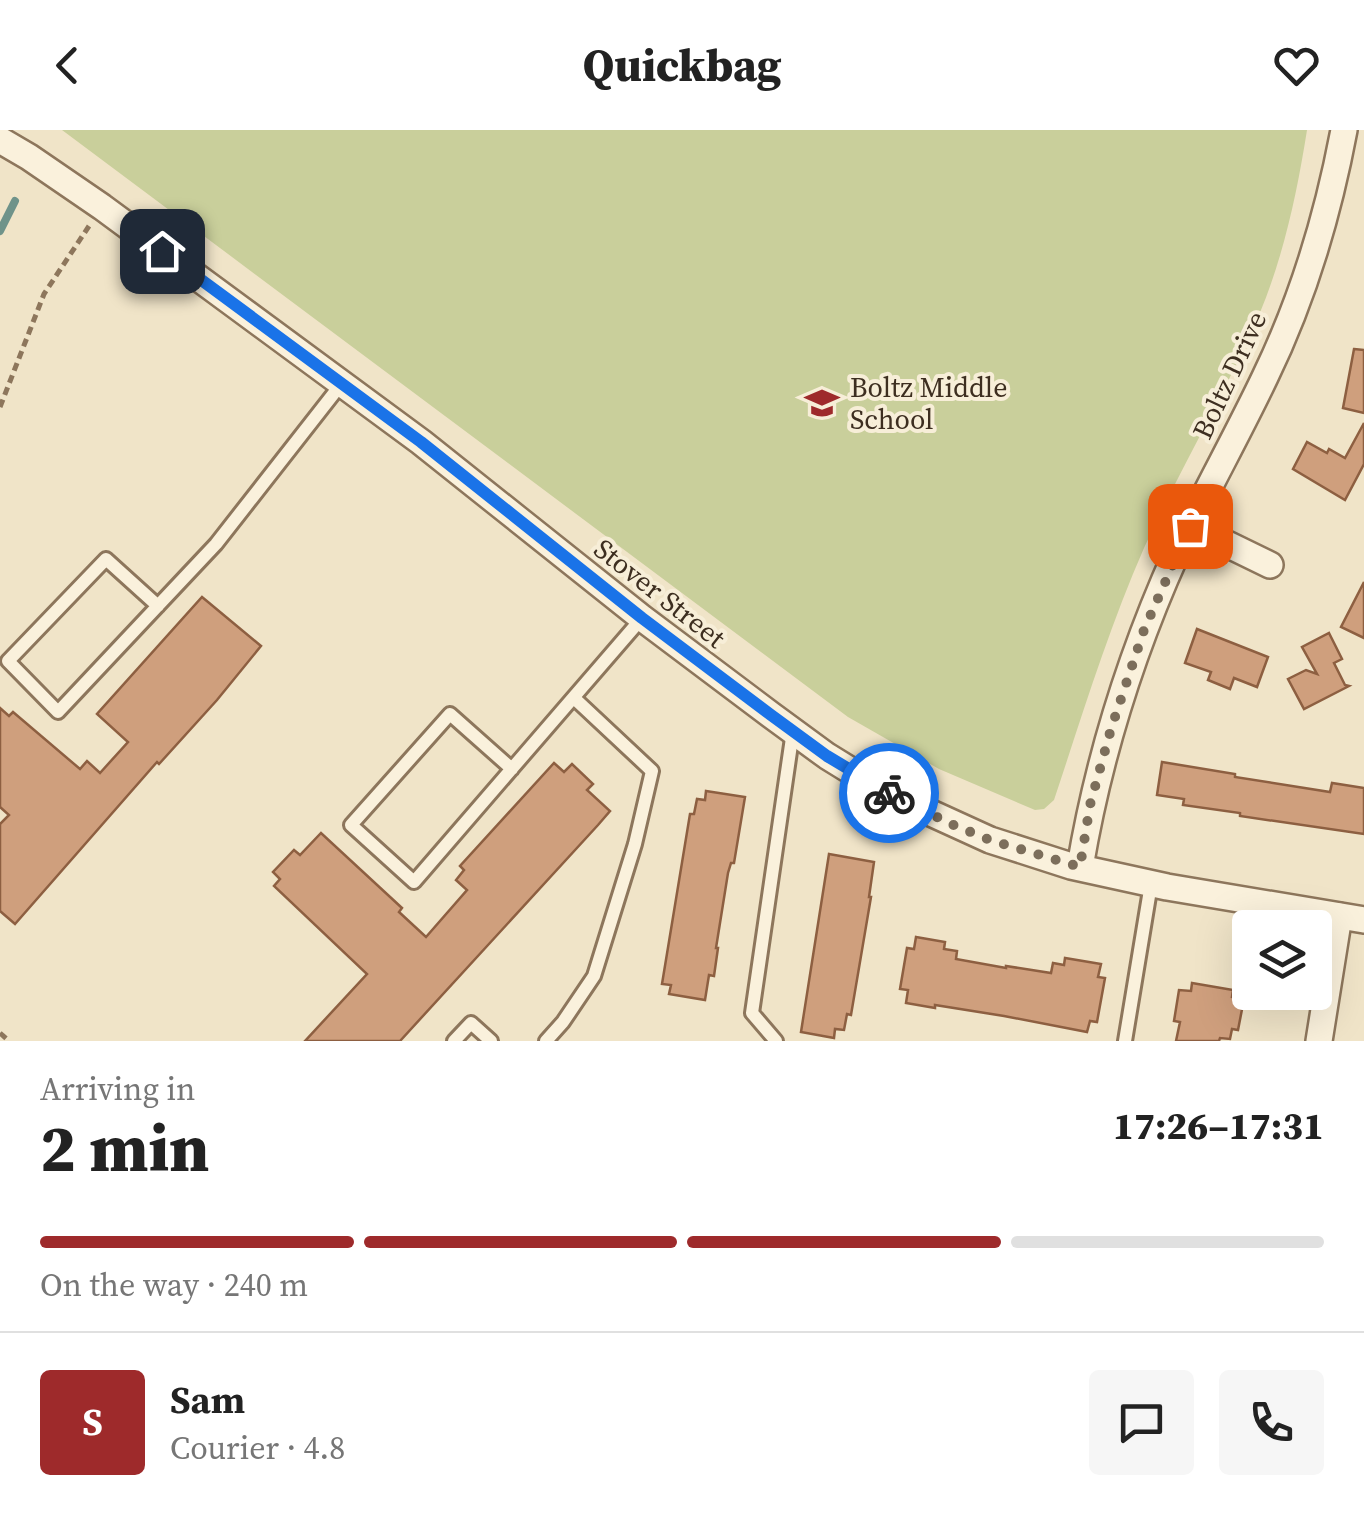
<!DOCTYPE html>
<meta charset="utf-8">
<style>
:root{--surface:#fff;--page:#f6f6f6;--text:#222;--muted:#767676;--line:#e0e0e0;--accent:#9e2a2b}
body{margin:0;font-family:"Source Serif 4",serif;background:var(--page);color:var(--text);height:100vh;display:flex;flex-direction:column;font-size:38px;white-space:nowrap}
*{box-sizing:border-box;margin:0}
p{font-size:32px;color:var(--muted)}
.icon{flex:none;width:55px;height:55px;fill:none;stroke:currentColor;stroke-width:2;stroke-linecap:round;stroke-linejoin:round}
.map{position:relative;height:911px;overflow:hidden}
.details{display:flex;flex-direction:column;background:var(--surface);flex:1}
.details>*{flex:none}
.fabs{position:absolute;left:1232px;top:780px;display:grid;gap:20px}
.fabs a{display:grid;place-items:center;width:100px;height:100px;border-radius:10px;background:var(--surface);box-shadow:0 10px 40px #0002;font-size:50px}
.pin{position:absolute;display:grid;place-items:center;width:85px;height:85px;color:#fff;margin:-42px;border-radius:20px;box-shadow:0 5px 15px #0006}
.courier{position:absolute;display:grid;place-items:center;width:100px;height:100px;margin:-50px;border:8px solid #1a73e8;border-radius:50%;background:#fff;color:#222;box-shadow:0 2px 12px #0007}
.overview em{font-style:normal;font-weight:800}
.overview div{display:flex;flex-direction:column-reverse}
.overview{display:flex;align-items:center;justify-content:space-between;height:170px;padding:0 40px}
h1{font-size:65px;font-weight:800;line-height:75px}
.bar{display:grid;grid-template-columns:repeat(4,1fr);gap:15px 10px;align-content:center;height:120px;padding:0 40px}
.bar i{height:12px;border-radius:8px;background:var(--line)}
.bar .on{background:var(--accent)}
.bar p{grid-column:span 4}
.line{display:flex;align-items:center;gap:25px;padding:0 40px;border-top:2px solid var(--line)}
.line div{flex:1}
.round{display:grid;place-items:center;flex:none;width:105px;height:105px;border-radius:10px;background:var(--page)}
header{display:flex;justify-content:space-between;align-items:center;height:130px;padding:0 40px;background:var(--surface);font-size:45px;font-weight:800}
.map>svg:first-child{display:block}
.green{fill:#c9cf9b}
.lines{fill:none;stroke-linecap:round;stroke-linejoin:round}
.stream{stroke:#6f938a;stroke-width:8}
.building{fill:#cf9f7d;stroke:#8d5f41;stroke-width:2.5}
.service-casing{stroke:#8d765c;stroke-width:18}
.minor-casing{stroke:#8d765c;stroke-width:30}
.path{stroke:#8d765c;stroke-width:5;stroke-dasharray:8 5;stroke-linecap:butt}
.service{stroke:#faf1dc;stroke-width:12}
.minor{stroke:#faf1dc;stroke-width:25}
.done{stroke:#7c6e5b;stroke-width:10;stroke-dasharray:0 18}
.route{stroke:#1a73e8;stroke-width:12}
.labels{text-anchor:middle;dominant-baseline:central;stroke-width:8;stroke-linejoin:round;paint-order:stroke}
.street-label{font-size:28px;fill:#3d2e20;stroke:#f7eed8}
.poi-label{font-size:28px;fill:#3d2e20;stroke:#f7eed8;text-anchor:start}
</style>
<header><svg class="icon" aria-label="back" viewBox="0 0 24 24"><path d="M15 5l-7 7 7 7"/></svg>Quickbag<svg class="icon" aria-label="heart" viewBox="0 0 24 24"><path d="M12 20l-8-8c-3-5 5-10 8-4 3-6 11-1 8 4z"/></svg></header>
<div class="map">
<svg width="1364" height="911" viewBox="0 0 1364 911">
<rect width="100%" height="100%" fill="#f0e4c8"/>
<path class="green" d="M62 0H1307C1297 63 1284 125 1259 185 1225 264 1180 339 1144 418 1108 500 1082 586 1054 670L1044 679 1035 680 939 639 848 587Z"/>
<g class="lines">
<path class="stream" d="M0 101 15 71"/>
</g>
<g class="building">
<path d="M1354 219 1364 220V283L1343 278Z"/>
<path d="M1364 293V334L1345 370 1293 339 1307 312 1327 323 1329 319 1345 328Z"/>
<path d="M1364 452V508L1341 497Z"/>
<path d="M202 467 261 516 217 570 159 634 157 632 15 794 0 781V694L9 685 0 677V578L9 586 13 582 80 639 87 631 100 643 128 612 97 584Z"/>
<path d="M1197 499 1268 527 1257 557 1234 548 1230 559 1208 550 1211 542 1185 533Z"/>
<path d="M1329 503 1342 529 1334 533 1345 555 1349 556 1304 579 1288 549 1306 540 1317 544 1302 517Z"/>
<path d="M1162 632 1235 644V647L1330 662 1332 653 1364 658V704L1240 686V683L1183 675 1184 669 1157 665Z"/>
<path d="M554 633 564 642 572 634 593 654 587 660 610 681 598 695 400 911H305L367 844 274 756 280 749 273 742 294 720 300 725 321 703 402 778 399 782 426 807 467 760 456 750 464 740 460 736Z"/>
<path d="M706 661 745 667 734 733H731L728 743 716 818H718L714 846 709 845 705 870 669 864 671 855 662 854 690 684H694L697 669 705 670Z"/>
<path d="M829 724 874 732 869 767H871L851 885 847 884 844 900 835 899 834 908 801 902Z"/>
<path d="M916 807 945 812 944 819 957 821 956 829 1006 838V836L1051 843 1053 833 1064 835 1065 828 1101 834 1098 847 1105 848 1097 892 1090 891 1087 902 1004 886 935 875V878L906 873 908 860 900 859 907 818 914 819Z"/>
<path d="M1192 853 1233 860 1232 867 1244 869 1238 900 1232 899 1230 909 1220 908 1219 911H1176L1180 892 1174 891 1179 860 1191 861Z"/>
</g>
<g class="lines">
<g class="service-casing">
<g id="service">
<path d="M158 476 106 429 8 531 58 582 216 414 342 253"/>
<path d="M512 639 450 584 351 695 414 752 642 488"/>
<path d="M454 911 471 893 491 911"/>
<path d="M546 911 563 892 594 846 635 714 652 641 574 568"/>
<path d="M776 911 752 883 793 601"/>
<path d="M1125 911 1151 754"/>
</g>
</g>
<g class="minor-casing">
<g id="minor">
<path d="M0 10 29 27 102 77 421 312 642 488 771 585 827 626 887 663 990 710 1071 736 1167 757 1364 790"/>
<path d="M1190 396 1270 435"/>
<path d="M1080 737C1098 630 1131 524 1176 424 1204 364 1237 306 1265 247 1303 169 1328 85 1344 0"/>
<path d="M1319 911 1339 786"/>
</g>
</g>
<g class="path">
<path d="M0 277 44 164 89 96"/>
<path d="M0 903 9 911"/>
</g>
<use href="#service" class="service"/>
<use href="#minor" class="minor"/>
</g>
<g class="lines">
<path class="done" d="M889 663 951 694 990 710 1080 737 1090 675 1111 599 1144 500 1190 396"/>
<path class="route" d="M162 121 421 312 642 488 771 585 827 626 889 663"/>
</g>
<defs>
<g id="school-bare" transform="scale(2.7)"><path d="M0-5L7-2L0 1L-7-2ZM-4 1L0 2.5L4 1V4Q0 6-4 4Z" fill="#9e2a2b" stroke="#f7eed8" stroke-width="2.5" paint-order="stroke"/></g>
</defs>
<g fill-rule="evenodd">
<use href="#school-bare" x="822" y="273"/>
</g>
<g class="labels">
<g class="street-label">
<text transform="translate(1229 245) rotate(-65)">Boltz Drive</text>
<text transform="translate(660 463) rotate(38)">Stover Street</text>
</g>
<g class="poi-label">
<text x="850" y="257">Boltz Middle<tspan x="850" dy="32">School</tspan></text>
</g>
</g>
</svg>
<div class="fabs">
<a><svg class="icon" aria-label="layers" viewBox="0 0 24 24"><path d="M12 4l9 5-9 5-9-5zM3 14l9 5 9-5"/></svg></a>
</div>
<div class="pin" style="left:1190px;top:396px;background:#ea580c"><svg class="icon" aria-label="bag" viewBox="0 0 24 24"><path d="M5 8h14l-1 12H6zM9 8a3 3 0 0 1 6 0"/></svg></div>
<div class="pin" style="left:162px;top:121px;background:#1f2937"><svg class="icon" aria-label="home" viewBox="0 0 24 24"><path d="M3 11l9-7 9 7M6 9v11h12V9"/></svg></div>
<div class="courier" style="left:889px;top:663px"><svg class="icon" aria-label="bike" viewBox="0 0 24 24"><circle cx="6" cy="16" r="4"/><circle cx="18" cy="16" r="4"/><path d="M6 16l4-8h5l3 8M10 8l3 8H6M13 5h3"/></svg></div>
</div>
<section class="details">
<div class="overview"><div><h1>2 min</h1><p>Arriving in</p></div><em>17:26–17:31</em></div>
<div class="bar"><i class="on"></i><i class="on"></i><i class="on"></i><i></i><p>On the way · 240 m</p></div>
<div class="line" style="height:180px"><b class="round" style="background:var(--accent);color:#fff">S</b><div><b>Sam</b><p>Courier · 4.8</p></div><a class="round"><svg class="icon" aria-label="chat" viewBox="0 0 24 24"><path d="M4 5h16v11H9l-5 4z"/></svg></a><a class="round"><svg class="icon" aria-label="phone" viewBox="0 0 24 24"><path d="M5 4h4l2 5-3 2q2 4 5 5l2-3 5 2v4C11 20 4 13 5 4z"/></svg></a></div>
</section>
